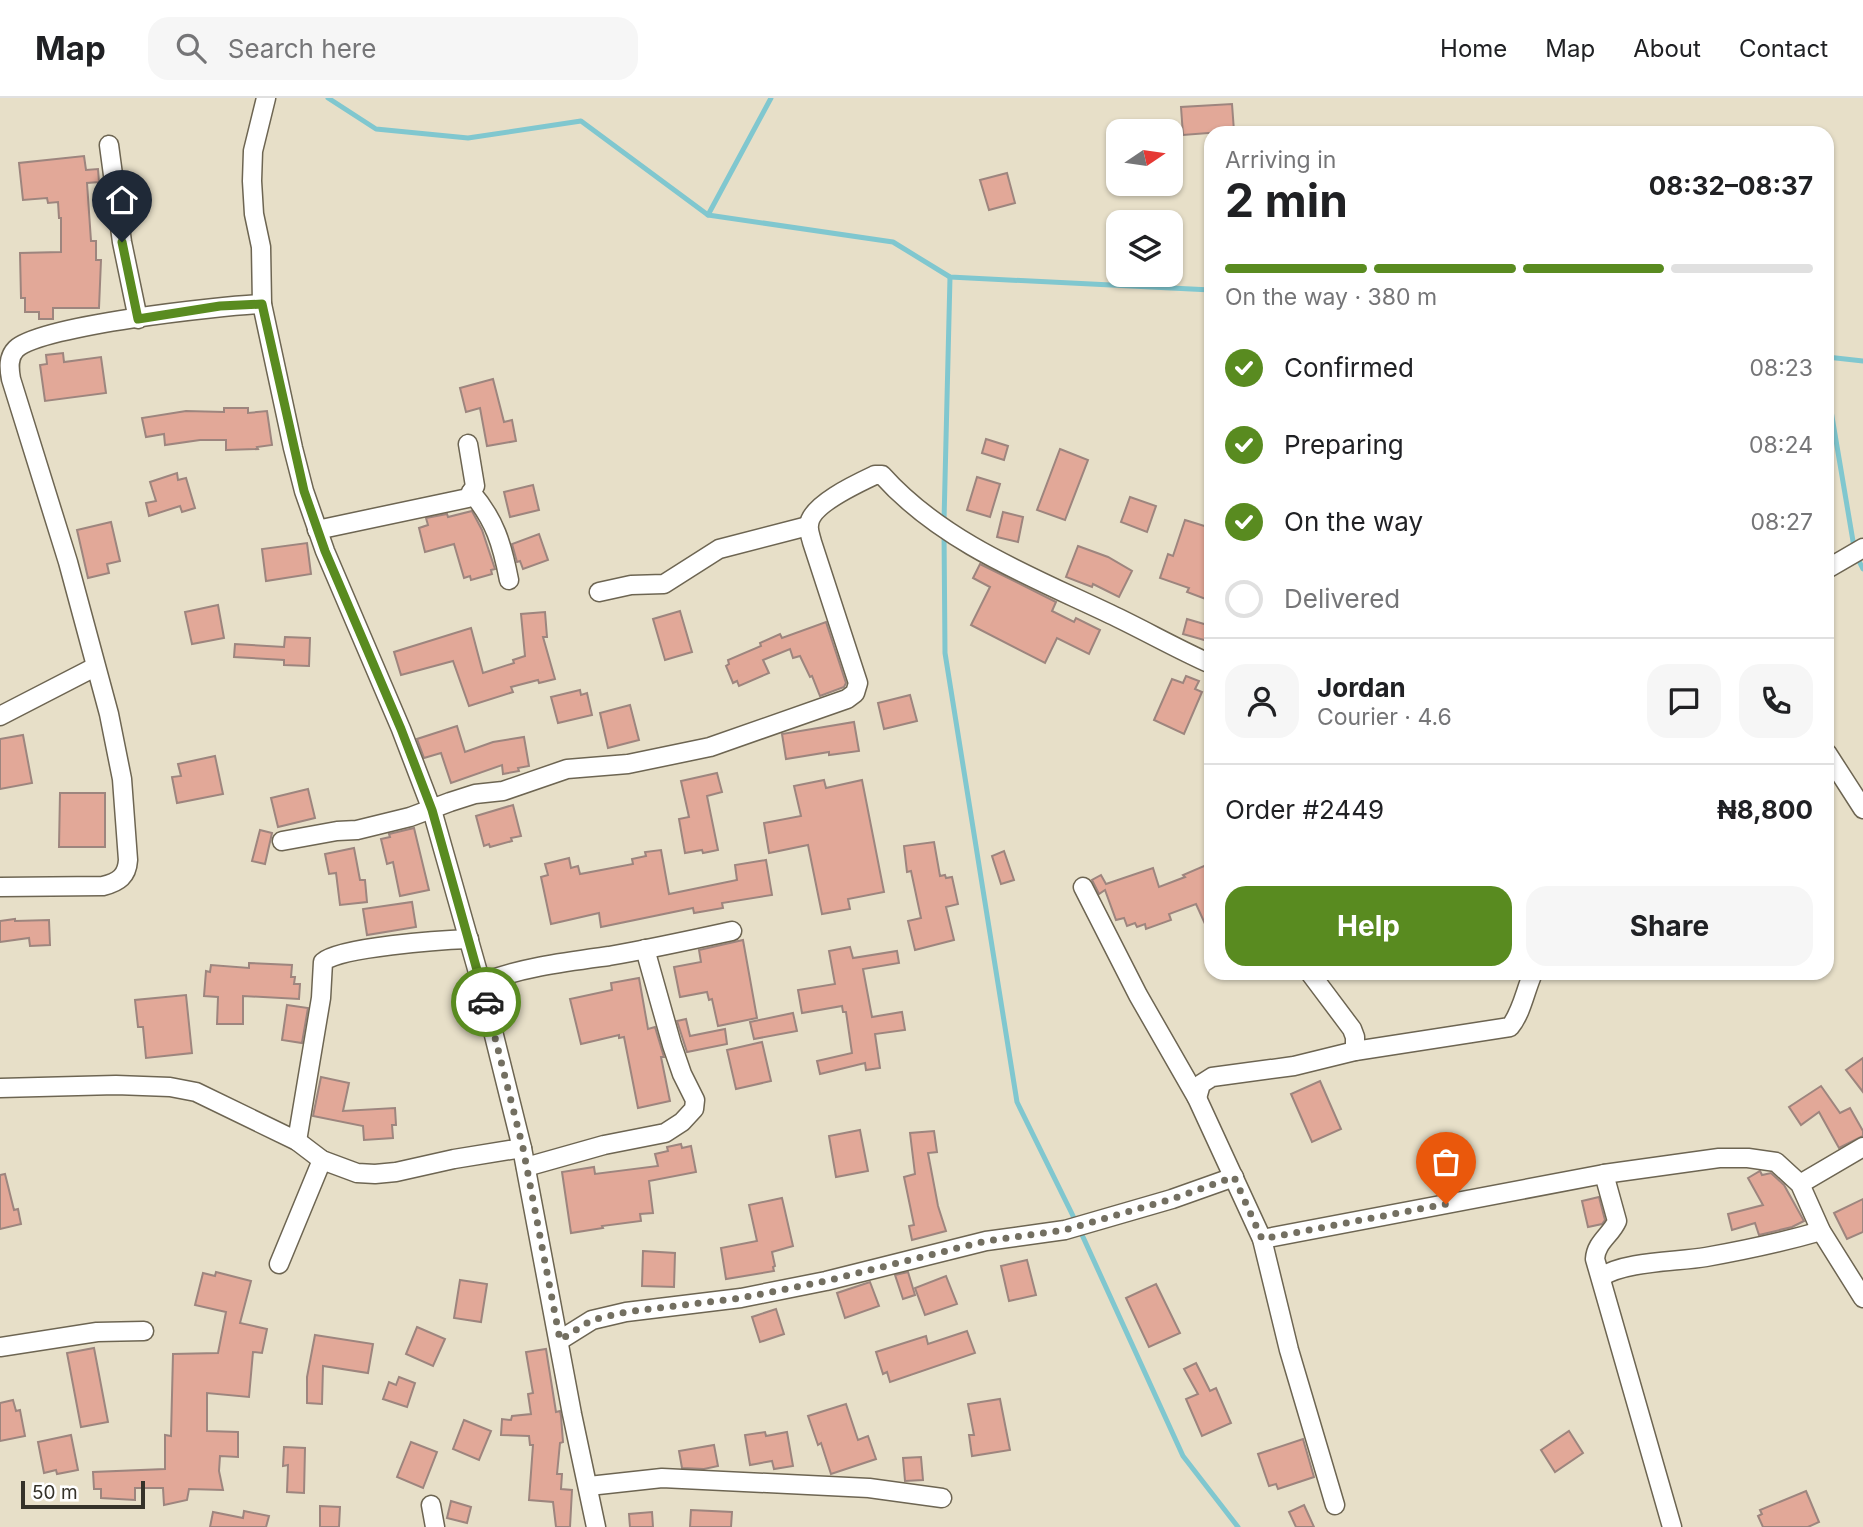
<!DOCTYPE html>
<meta charset="utf-8">
<style>
:root{--surface:#fff;--page:#f6f6f6;--text:#202124;--muted:#757577;--line:#e0e0e0;--accent:#598b20}
body{margin:0;font-family:Inter,sans-serif;background:var(--page);color:var(--text);height:100vh;display:flex;flex-direction:column;font-size:26px;white-space:nowrap}
*{box-sizing:border-box;margin:0}
p{font-size:23px;color:var(--muted)}
.icon{flex:none;width:38px;height:38px;fill:none;stroke:currentColor;stroke-width:2;stroke-linecap:round;stroke-linejoin:round}
.map{position:relative;flex:1;overflow:hidden}
.panel{position:absolute;left:1204px;top:28px;width:630px;height:854px;display:flex;flex-direction:column;background:var(--surface);border-radius:21px;box-shadow:0 2px 5px #0004}
.panel>*{flex:none}
.needle{width:46px;rotate:77deg}
.tools{position:absolute;left:1106px;top:21px;display:grid;gap:14px}
.tools a{display:grid;place-items:center;width:77px;height:77px;border-radius:14px;background:var(--surface);box-shadow:0 2px 5px #0004;font-size:35px}
.scale{position:absolute;left:21px;bottom:18px;width:124px;box-sizing:border-box;padding-left:7px;border:4px solid #353229;border-top:0;font-size:19px;line-height:24px;white-space:nowrap;color:#353229;-webkit-text-stroke:5px #fff;paint-order:stroke}
.pin{position:absolute;display:grid;place-items:center;width:60px;height:60px;color:#fff;margin:-72px -30px;border-radius:50% 50% 50% 0;rotate:-45deg;box-shadow:0 0 7px #0007}
.pin .icon{rotate:45deg}
.courier{position:absolute;display:grid;place-items:center;width:70px;height:70px;margin:-35px;border:5px solid #598b20;border-radius:50%;background:#fff;color:#222;box-shadow:0 2px 9px #0007}
.head em{font-style:normal;font-weight:700}
.head div{display:flex;flex-direction:column-reverse}
.head{display:flex;align-items:center;justify-content:space-between;height:119px;padding:0 21px}
h1{font-size:46px;font-weight:700;line-height:52px}
.bar{display:grid;grid-template-columns:repeat(4,1fr);gap:10px 7px;align-content:center;height:84px;padding:0 21px}
.bar i{height:9px;border-radius:5px;background:var(--line)}
.bar .selected{background:var(--accent)}
.bar p{grid-column:span 4}
.line{display:flex;align-items:center;gap:18px;padding:0 21px;border-top:2px solid var(--line)}
.line div{flex:1}
.round{display:grid;place-items:center;flex:none;width:74px;height:74px;border-radius:21px;background:var(--page)}
ol{padding:0 21px;list-style:none}
li{display:flex;align-items:center;gap:21px;height:77px}
li p{margin-inline-start:auto}
li .icon{padding:7px;border-radius:50%;background:var(--accent);color:#fff;stroke-width:4}
li:last-child{color:var(--muted)}
li i{width:38px;height:38px;border:4px solid var(--line);border-radius:50%}
.button{display:flex;gap:14px;margin-top:auto;padding:14px 21px}
.button a{flex:1;height:80px;border-radius:21px;background:var(--accent);color:#fff;font-size:28px;font-weight:700;line-height:80px;text-align:center}
.button a+a{background:var(--page);color:var(--text)}
header{display:flex;align-items:center;gap:42px;box-sizing:border-box;height:98px;padding:0 35px;background:var(--surface);border-bottom:2px solid var(--line)}
header strong{font-size:33px}
nav{display:flex;gap:38px;margin-inline-start:auto;font-size:24px}
.search{width:490px;height:63px;background:var(--page);display:flex;align-items:center;gap:18px;box-sizing:border-box;padding:0 24px;border-radius:21px;color:var(--muted);font-size:26px}
.map>svg:first-child{display:block}
.lines{fill:none;stroke-linecap:round;stroke-linejoin:round}
.stream{stroke:#80c7cf;stroke-width:5}
.building{fill:#e2a898;stroke:#9d857e;stroke-width:2}
.minor-casing{stroke:#6d6552;stroke-width:21}
.minor{stroke:#fff;stroke-width:18}
.done{stroke:#736f61;stroke-width:7;stroke-dasharray:0 12.6}
.route{stroke:#598b20;stroke-width:9}
</style>
<header>
<strong>Map</strong>
<div class="search"><svg class="icon" aria-label="search" viewBox="0 0 24 24"><circle cx="10" cy="10" r="6"/><path d="M15 15l6 6"/></svg>Search here</div>
<nav><a>Home</a><a>Map</a><a>About</a><a>Contact</a></nav>
</header>
<div class="map">
<svg width="1863" height="1429" viewBox="0 0 1863 1429">
<rect width="100%" height="100%" fill="#e7dfc8"/>
<g class="lines">
<g class="stream">
<path d="M328 0 376 31 468 40 581 23 708 117 893 144 950 179 1211 192"/>
<path d="M708 117 771 0"/>
<path d="M1827 259 1863 263"/>
<path d="M1827 289 1855 455 1863 471"/>
<path d="M944 423 950 179"/>
<path d="M944 433 945 555 1017 1004 1078 1128 1183 1358 1238 1429"/>
</g>
</g>
<g class="building">
<path d="M1232 6 1234 33 1183 37 1181 9Z"/>
<path d="M84 58 86 72 98 71 99 84 87 85 91 143H96V162H101L99 210H53V221H39V214H25V200H21L20 155 61 154V120H59L58 104 48 105 47 100 23 102 19 65Z"/>
<path d="M1007 75 1015 105 989 112 980 82Z"/>
<path d="M63 255 64 264 101 259 106 295 45 303 40 267 47 266 46 257Z"/>
<path d="M493 281 504 324 512 322 516 343 487 348 480 310 466 314 460 290Z"/>
<path d="M224 310H248V315L267 313 272 347 257 349 258 351 226 352V342H200L165 347 164 336 146 339 142 320 186 313 224 314Z"/>
<path d="M986 341 1008 348 1004 362 982 355Z"/>
<path d="M1060 351 1088 362 1065 422 1037 412Z"/>
<path d="M177 375 178 382 186 380 195 410 182 414 180 408 149 418 146 405 156 403 150 384Z"/>
<path d="M977 379 1000 386 990 419 967 412Z"/>
<path d="M533 387 539 412 510 419 504 394Z"/>
<path d="M1130 399 1156 408 1147 434 1121 424Z"/>
<path d="M472 413 482 432 495 471 491 472 492 476 471 482 470 478 464 480 454 446 425 454 419 430 428 427 426 420 447 416 448 419Z"/>
<path d="M1003 414 1023 419 1018 444 997 439Z"/>
<path d="M1185 422 1211 430V457L1206 474 1211 475V503L1187 494 1189 490 1160 480 1168 456 1173 458Z"/>
<path d="M111 424 120 463 107 466 109 475 88 480 77 432Z"/>
<path d="M539 436 548 462 523 471 520 463 517 464 512 446Z"/>
<path d="M307 445 311 476 266 483 262 451Z"/>
<path d="M1078 448 1108 459 1132 473 1119 499 1093 486 1092 489 1066 479Z"/>
<path d="M980 466 1056 504 1052 513 1074 524 1076 520 1100 532 1089 556 1057 540 1045 565 971 527 990 489 973 480Z"/>
<path d="M218 507 224 540 192 546 185 514Z"/>
<path d="M680 513 692 554 665 562 653 521Z"/>
<path d="M545 514 547 539H543L555 581 539 585 538 582 511 589 513 594 469 608 453 563 401 577 394 554 471 530 483 575 514 565 513 562 525 558 521 516Z"/>
<path d="M1187 521 1211 528V544L1183 536Z"/>
<path d="M826 524 846 585 844 589 820 598 812 578 810 579 800 558 793 560 790 551 763 562 769 575 739 588 737 583 733 585 726 568 729 566 728 562 761 548 760 545 780 536 782 540Z"/>
<path d="M285 539 310 540 309 568 284 567V562L234 559 235 546 284 549Z"/>
<path d="M1186 578 1199 583 1195 591 1202 594 1184 636 1154 622 1172 581 1183 585Z"/>
<path d="M580 592 581 597 587 595 592 617 558 625 551 599Z"/>
<path d="M910 597 917 623 884 631 878 605Z"/>
<path d="M630 607 639 642 608 650 600 615Z"/>
<path d="M854 624 859 653 829 657V654L786 661 782 636Z"/>
<path d="M457 628 465 654 493 644 524 639 529 668 518 670 519 673 503 676 502 667 451 685 441 655 424 660 417 641Z"/>
<path d="M23 637 32 685 0 691V641Z"/>
<path d="M215 658 223 696 177 705 172 679 181 678 178 666Z"/>
<path d="M717 675 722 694 707 698 718 752 703 755 702 752 685 755 679 721 689 719 681 683Z"/>
<path d="M824 682 826 690 862 682 884 794 848 801 850 811 822 816 808 747 769 755 764 725 801 718 794 688Z"/>
<path d="M308 691 315 720 278 729 271 700Z"/>
<path d="M60 695H105V749H59Z"/>
<path d="M513 707 521 738 511 740 512 743 490 749 489 746 484 748 476 718Z"/>
<path d="M414 730 429 792 400 798 393 764 387 766 381 741 390 739 389 736Z"/>
<path d="M260 732 272 735 265 766 252 763Z"/>
<path d="M934 744 940 778 945 777 946 780 952 779 958 806 946 809 954 842 915 852 908 823 921 820 911 773 907 774 904 748Z"/>
<path d="M354 750 360 782H365L367 804 340 807 336 775 329 776 325 756Z"/>
<path d="M661 752 669 796 737 782 735 767 766 762 772 797 722 805 723 810 694 815 693 810 601 829 599 815 551 826 541 779 548 777 545 766 569 760 571 770 578 768 580 776 633 766 632 761 646 758 645 754Z"/>
<path d="M1004 753 1014 782 1001 786 992 758Z"/>
<path d="M1211 765V839L1196 806 1169 816 1171 822 1146 831 1145 826 1137 829 1135 825 1127 828 1124 820 1116 822 1105 792 1099 796 1092 782 1101 777 1106 786 1153 770 1159 789 1185 779 1183 777Z"/>
<path d="M412 804 416 829 367 837 363 811Z"/>
<path d="M15 821V823L49 822 50 847 30 848 29 840 0 844V823Z"/>
<path d="M743 842 757 920 718 928 712 901 709 902 707 894 680 899 674 869 701 864 699 852Z"/>
<path d="M850 849 853 860 897 853 899 865 863 871 872 919 902 914 905 932 875 936 880 970 866 972 865 965 820 976 817 963 852 955 846 914H843L842 908 802 915 798 892 835 886 829 853Z"/>
<path d="M249 865 292 867 291 879H295L294 886H300L299 901 243 898V926H217L218 899 204 898 206 873 210 874 211 867 249 870Z"/>
<path d="M639 880 648 931 655 929 664 959H661L670 1003 638 1010 624 939 619 940V937L581 946 570 901 612 892 611 885Z"/>
<path d="M186 897 192 955 146 960 143 929H138L135 902Z"/>
<path d="M287 907 308 910 302 945 282 942Z"/>
<path d="M793 915 797 933 754 941 750 924Z"/>
<path d="M686 921 690 938 725 931 727 946 687 954 677 923Z"/>
<path d="M762 944 771 983 736 991 727 952Z"/>
<path d="M1863 960V994L1846 972Z"/>
<path d="M321 979 349 985 343 1013 395 1010 396 1027H392L393 1040 364 1042 363 1028 313 1018Z"/>
<path d="M1320 983 1341 1031 1312 1044 1291 996Z"/>
<path d="M1821 988 1840 1015 1850 1010 1863 1033V1038L1839 1050 1819 1014 1801 1027 1789 1009Z"/>
<path d="M860 1032 868 1073 836 1079 829 1038Z"/>
<path d="M934 1033 937 1054 928 1055 938 1108 946 1133 912 1142 909 1128 914 1127 904 1079 915 1076 910 1035Z"/>
<path d="M681 1046 682 1050 691 1048 696 1074 649 1083 653 1115 640 1116 641 1123 602 1128 603 1130 571 1135 562 1074 594 1069 595 1076 658 1068 655 1056 668 1053 667 1049Z"/>
<path d="M1760 1073 1762 1077 1771 1075 1784 1087 1804 1123 1792 1129 1759 1137 1755 1125 1732 1132 1728 1116 1763 1107 1748 1080Z"/>
<path d="M5 1076 14 1112 18 1111 21 1126 0 1131V1077Z"/>
<path d="M1599 1099 1605 1122 1602 1126 1588 1129 1582 1103Z"/>
<path d="M782 1100 793 1148 772 1154 775 1168 773 1169 774 1173 726 1181 721 1150 757 1143 749 1107Z"/>
<path d="M1863 1101V1134L1847 1141 1834 1115Z"/>
<path d="M643 1153 675 1155 674 1189 642 1188Z"/>
<path d="M1027 1162 1036 1197 1009 1203 1001 1168Z"/>
<path d="M216 1174 251 1183 240 1225 267 1231 262 1255 253 1254 249 1299 207 1295V1333L238 1334V1359L220 1358 219 1373 223 1392 189 1391 187 1402 164 1407 163 1390H135V1402L101 1400V1391H94L93 1374 165 1371V1337L171 1338 173 1256 218 1255 226 1214 195 1207 203 1175 215 1178Z"/>
<path d="M908 1174 915 1197 903 1201 895 1177Z"/>
<path d="M946 1178 957 1206 925 1217 915 1190Z"/>
<path d="M460 1182 487 1186 481 1224 454 1220Z"/>
<path d="M870 1184 879 1208 845 1220 837 1195Z"/>
<path d="M1156 1186 1180 1235 1149 1249 1126 1200Z"/>
<path d="M776 1211 784 1236 760 1244 752 1219Z"/>
<path d="M417 1229 445 1241 433 1268 406 1256Z"/>
<path d="M967 1233 975 1255 890 1284 887 1274 883 1276 876 1254 926 1238 928 1246Z"/>
<path d="M315 1237 373 1246 368 1275 323 1268 322 1306 307 1305V1279Z"/>
<path d="M94 1250 108 1324 81 1329 67 1255Z"/>
<path d="M546 1251 556 1314 560 1313 561 1318 563 1344 560 1345 557 1376H562L561 1391 572 1392 570 1429H556L553 1404 529 1402 533 1347H530L529 1338 501 1337 502 1321 511 1322 512 1318 531 1316 528 1296 533 1295 526 1254Z"/>
<path d="M1196 1265 1210 1293 1216 1290 1231 1325 1202 1338 1186 1301 1198 1296 1184 1271Z"/>
<path d="M399 1279 415 1285 407 1309 383 1301 389 1284 396 1287Z"/>
<path d="M1000 1301 1010 1352 972 1358 969 1337H974L968 1306Z"/>
<path d="M13 1302 16 1313 20 1312 25 1338 0 1343V1305Z"/>
<path d="M846 1306 858 1342 868 1338 876 1361 831 1376 821 1345 818 1347 808 1318Z"/>
<path d="M464 1322 491 1333 479 1362 453 1351Z"/>
<path d="M1569 1333 1583 1355 1555 1374 1541 1352Z"/>
<path d="M765 1334 766 1338 787 1334 793 1368 774 1371 772 1363 750 1367 745 1337Z"/>
<path d="M71 1337 78 1372 57 1376 56 1372 44 1375 38 1344Z"/>
<path d="M1303 1341 1314 1379 1278 1391 1276 1386 1269 1388 1258 1356Z"/>
<path d="M411 1344 437 1354 423 1390 397 1379Z"/>
<path d="M714 1347 718 1368 704 1371 682 1370 679 1353Z"/>
<path d="M284 1349 305 1350 304 1395 287 1394 288 1367 283 1368Z"/>
<path d="M921 1359 923 1382 905 1383 903 1360Z"/>
<path d="M1806 1393 1819 1424 1808 1429H1763L1758 1418 1762 1416 1760 1412Z"/>
<path d="M451 1403 471 1409 467 1425 447 1420Z"/>
<path d="M1304 1407 1314 1429H1296L1289 1414Z"/>
<path d="M320 1408 340 1409 339 1429H320Z"/>
<path d="M691 1412 732 1414 731 1429H690Z"/>
<path d="M244 1413 269 1418 266 1429H210L213 1414 243 1420Z"/>
<path d="M652 1414 653 1429H630L629 1416Z"/>
</g>
<g class="lines">
<g class="minor-casing">
<g id="minor">
<path d="M266 0 253 53 252 83 254 116 261 149 262 206 293 350 304 393 325 453 401 631 432 712 481 885 522 1050 572 1316 596 1429"/>
<path d="M109 47 122 144 138 221"/>
<path d="M471 394C495 422 502 446 509 482"/>
<path d="M317 432 468 400 475 388 468 346"/>
<path d="M1827 471 1863 450"/>
<path d="M599 494 631 487 664 486 719 451 808 428"/>
<path d="M0 618 95 569"/>
<path d="M1827 655 1863 711"/>
<path d="M282 743 337 733 357 732 410 719 450 704 475 696 503 693 567 671 628 666 710 649 847 601 855 595 858 585 812 444C811 439 808 433 809 427 810 407 858 385 875 377H882C942 444 1030 478 1110 516 1144 532 1177 551 1211 566"/>
<path d="M0 789 103 788C119 784 127 778 128 762L122 681 109 616 68 464 11 281C9 270 8 259 16 251 42 227 220 208 262 206"/>
<path d="M1083 789 1138 897 1197 1000 1262 1141 1289 1252 1335 1407"/>
<path d="M1310 875 1352 931 1355 939V953"/>
<path d="M481 885C523 869 565 864 609 858 650 851 691 842 732 833"/>
<path d="M0 990 116 987 170 989 196 994 297 1043 322 1062 357 1075 375 1076 396 1074 454 1061 522 1050"/>
<path d="M1197 1000 1201 986 1212 979 1294 968 1355 953 1510 929C1522 914 1525 893 1533 875"/>
<path d="M297 1043 321 900 323 864C340 849 441 842 469 841"/>
<path d="M526 1069 604 1047 665 1035 682 1024 694 1011 695 1002 682 976 672 947 645 851"/>
<path d="M1604 1076 1617 1123C1611 1137 1596 1144 1595 1161L1672 1429"/>
<path d="M1800 1086 1863 1049"/>
<path d="M1262 1141 1604 1076 1719 1060H1748L1776 1064 1800 1086 1821 1133 1863 1200"/>
<path d="M279 1166 322 1062"/>
<path d="M1601 1179C1625 1163 1676 1164 1706 1159 1745 1152 1783 1144 1821 1133"/>
<path d="M560 1242 592 1222 626 1214 741 1200 826 1183 986 1143 1065 1132 1172 1101 1234 1079"/>
<path d="M0 1249 97 1234 144 1233"/>
<path d="M589 1388 662 1380 869 1390 942 1400"/>
<path d="M431 1407 435 1429"/>
</g>
</g>
<use href="#minor" class="minor"/>
</g>
<g class="lines">
<path class="done" d="M486 904 523 1050 560 1242 592 1222 626 1214 741 1200 826 1183 986 1143 1065 1132 1172 1101 1234 1079 1262 1141 1446 1106"/>
<path class="route" d="M122 144 138 221 220 208 262 206 304 393 325 453 401 631 432 712 486 904"/>
</g>
</svg>
<div class="tools">
<a><svg class="needle" viewBox="-14 -14 28 28"><path d="M0-13l5 13h-10z" fill="#e53935"/><path d="M0 13l5-13h-10z" fill="#757577"/></svg></a>
<a><svg class="icon" aria-label="layers" viewBox="0 0 24 24"><path d="M12 4l9 5-9 5-9-5zM3 14l9 5 9-5"/></svg></a>
</div>
<div class="scale">50 m</div>
<div class="pin" style="left:1446px;top:1106px;background:#ea580c"><svg class="icon" aria-label="bag" viewBox="0 0 24 24"><path d="M5 8h14l-1 12H6zM9 8a3 3 0 0 1 6 0"/></svg></div>
<div class="pin" style="left:122px;top:144px;background:#1f2937"><svg class="icon" aria-label="home" viewBox="0 0 24 24"><path d="M3 11l9-7 9 7M6 9v11h12V9"/></svg></div>
<div class="courier" style="left:486px;top:904px"><svg class="icon" aria-label="car" viewBox="0 0 24 24"><path d="M5 17H2v-5l4-1 3-4h7l3 4 3 1v5h-3M9 17h6M6 11h13"/><circle cx="7" cy="17" r="2"/><circle cx="17" cy="17" r="2"/></svg></div>
<section class="panel">
<div class="head"><div><h1>2 min</h1><p>Arriving in</p></div><em>08:32–08:37</em></div>
<div class="bar"><i class="selected"></i><i class="selected"></i><i class="selected"></i><i></i><p>On the way · 380 m</p></div>
<ol>
<li><svg class="icon" aria-label="check" viewBox="0 0 24 24"><path d="M5 12l5 5 9-10"/></svg>Confirmed<p>08:23</p></li>
<li><svg class="icon" aria-label="check" viewBox="0 0 24 24"><path d="M5 12l5 5 9-10"/></svg>Preparing<p>08:24</p></li>
<li><svg class="icon" aria-label="check" viewBox="0 0 24 24"><path d="M5 12l5 5 9-10"/></svg>On the way<p>08:27</p></li>
<li><i></i>Delivered</li>
</ol>
<div class="line" style="height:126px"><a class="round"><svg class="icon" aria-label="person" viewBox="0 0 24 24"><circle cx="12" cy="8" r="4"/><path d="M4 21q1-7 8-7t8 7"/></svg></a><div><b>Jordan</b><p>Courier · 4.6</p></div><a class="round"><svg class="icon" aria-label="chat" viewBox="0 0 24 24"><path d="M4 5h16v11H9l-5 4z"/></svg></a><a class="round"><svg class="icon" aria-label="phone" viewBox="0 0 24 24"><path d="M5 4h4l2 5-3 2q2 4 5 5l2-3 5 2v4C11 20 4 13 5 4z"/></svg></a></div>
<div class="line" style="height:91px"><div>Order #2449</div><b>₦8,800</b></div>
<div class="button"><a>Help</a><a>Share</a></div>
</section>
</div>
